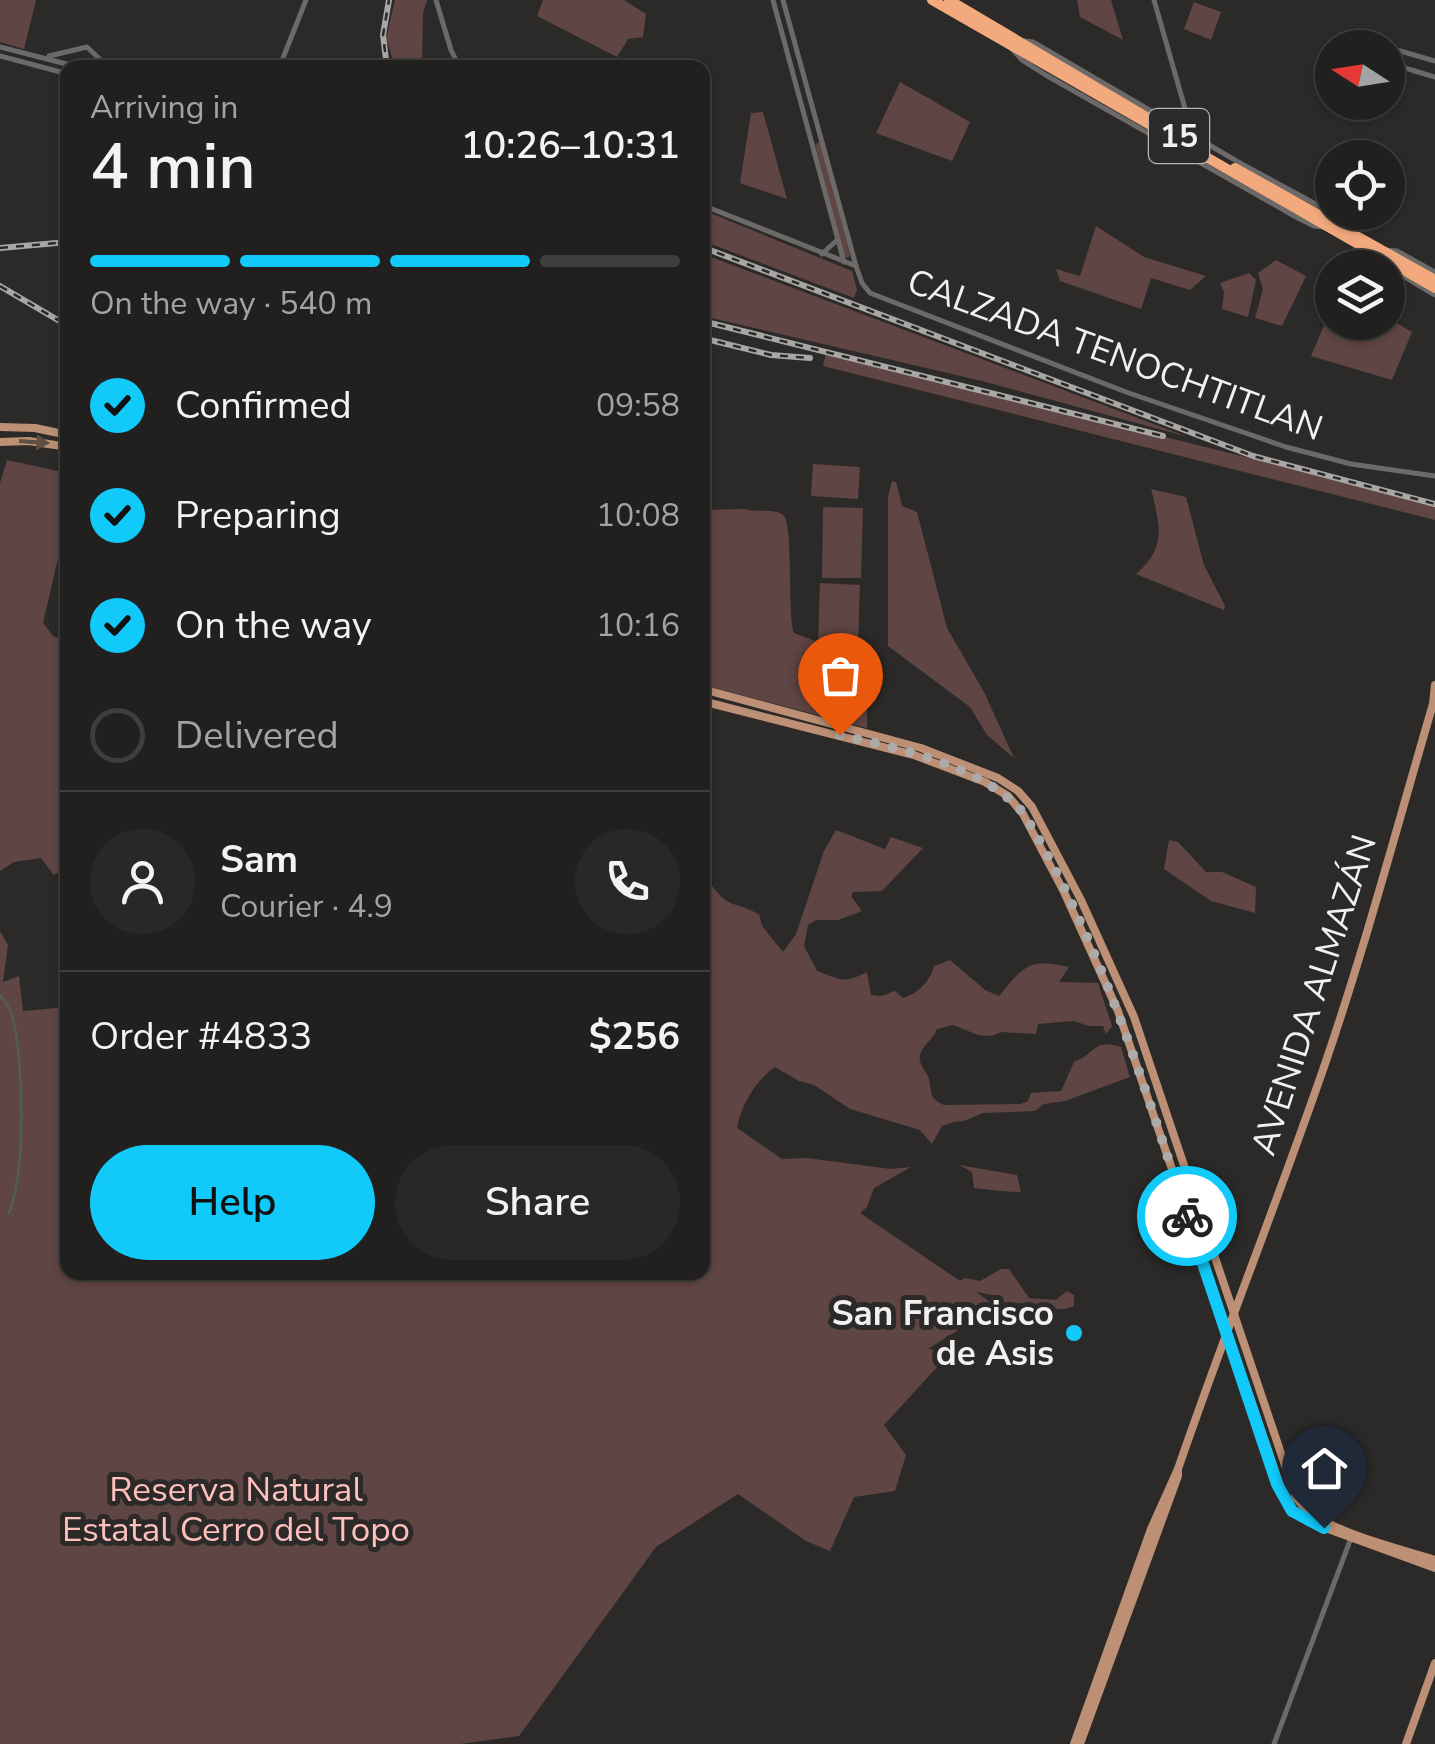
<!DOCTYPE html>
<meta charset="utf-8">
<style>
:root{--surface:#21201e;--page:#292827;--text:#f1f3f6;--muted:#a2a3a4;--line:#3e3e3c;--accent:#11cafa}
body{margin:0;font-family:"Nunito Sans",sans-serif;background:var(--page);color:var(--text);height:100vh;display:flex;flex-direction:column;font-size:38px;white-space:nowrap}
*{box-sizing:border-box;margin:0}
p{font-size:32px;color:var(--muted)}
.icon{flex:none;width:55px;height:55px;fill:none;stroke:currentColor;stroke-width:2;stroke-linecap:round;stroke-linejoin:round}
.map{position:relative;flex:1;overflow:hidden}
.sheet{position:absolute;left:60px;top:60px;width:650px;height:1220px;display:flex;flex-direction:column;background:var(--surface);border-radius:20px;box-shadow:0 2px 8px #0004,0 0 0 2px var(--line)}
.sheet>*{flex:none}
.needle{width:65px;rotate:282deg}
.controls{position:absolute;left:1315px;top:30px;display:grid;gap:20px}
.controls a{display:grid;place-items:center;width:90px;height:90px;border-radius:50%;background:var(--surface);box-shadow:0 2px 8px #0004,0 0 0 2px var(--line);font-size:50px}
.pin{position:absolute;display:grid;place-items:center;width:85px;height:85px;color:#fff;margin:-102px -42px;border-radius:50% 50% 50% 0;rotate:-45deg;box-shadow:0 0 10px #0007}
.pin .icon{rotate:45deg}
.courier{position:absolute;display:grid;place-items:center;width:100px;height:100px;margin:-50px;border:8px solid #11cafa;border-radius:50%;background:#fff;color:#222;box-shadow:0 2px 12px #0007}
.summary em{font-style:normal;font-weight:600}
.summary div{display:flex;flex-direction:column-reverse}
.summary{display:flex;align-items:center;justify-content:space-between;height:170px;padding:0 30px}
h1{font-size:65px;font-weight:600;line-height:75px}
.bar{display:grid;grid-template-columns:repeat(4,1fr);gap:15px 10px;align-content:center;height:120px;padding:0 30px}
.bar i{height:12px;border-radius:8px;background:var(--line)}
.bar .active{background:var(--accent)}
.bar p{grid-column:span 4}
.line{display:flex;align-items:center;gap:25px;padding:0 30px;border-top:2px solid var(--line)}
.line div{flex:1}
.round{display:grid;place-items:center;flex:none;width:105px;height:105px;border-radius:52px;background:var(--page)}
ol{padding:0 30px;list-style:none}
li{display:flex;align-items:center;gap:30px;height:110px}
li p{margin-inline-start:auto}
li .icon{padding:10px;border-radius:50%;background:var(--accent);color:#111;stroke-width:4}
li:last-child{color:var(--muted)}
li i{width:55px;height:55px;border:5px solid var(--line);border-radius:50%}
.action{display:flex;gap:20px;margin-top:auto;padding:20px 30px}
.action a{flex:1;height:115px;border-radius:60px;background:var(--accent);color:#111;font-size:40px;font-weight:600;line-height:115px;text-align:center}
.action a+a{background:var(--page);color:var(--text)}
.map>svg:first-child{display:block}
.green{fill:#5f4543}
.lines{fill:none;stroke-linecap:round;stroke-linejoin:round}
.stream{stroke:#4f6149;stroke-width:2.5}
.minor{stroke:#6c6a68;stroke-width:5}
.major{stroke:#bd9075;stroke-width:8}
.highway{stroke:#f3a97e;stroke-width:10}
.rail-casing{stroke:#a8a7a5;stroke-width:6}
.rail{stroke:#2c2a28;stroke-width:2.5;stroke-dasharray:8;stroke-linecap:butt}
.oneway{fill:#5f4e43}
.done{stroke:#adaba9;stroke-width:10;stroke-dasharray:0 18}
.route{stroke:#11cafa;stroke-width:12}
.poi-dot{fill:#11cafa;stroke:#2c2a28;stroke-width:4}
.labels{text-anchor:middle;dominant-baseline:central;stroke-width:10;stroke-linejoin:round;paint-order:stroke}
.shield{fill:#2c2a28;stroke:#b7b5b3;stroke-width:2.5}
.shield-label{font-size:32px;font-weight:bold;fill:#f2f1ef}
.street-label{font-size:35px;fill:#f2f1ef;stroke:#2c2a28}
.poi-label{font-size:35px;font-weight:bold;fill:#f2f1ef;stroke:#2c2a28;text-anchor:end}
.park-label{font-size:35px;fill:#ffbfbc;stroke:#2c2a28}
</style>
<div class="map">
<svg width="1435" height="1744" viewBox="0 0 1435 1744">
<rect width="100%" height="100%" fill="#2c2a28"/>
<g class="green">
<path d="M0 0H36L24 49 0 42Z"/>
<path d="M395 0H427L423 13 422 67H395L386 38Z"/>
<path d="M543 0H624L646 14 643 37 628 39 617 57 537 16Z"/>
<path d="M1077 0H1111L1123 40 1080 17Z"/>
<path d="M1194 2 1221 12 1211 40 1184 29Z"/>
<path d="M900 82 970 122 952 161 876 133Z"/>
<path d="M763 112 787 199 740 183 751 113Z"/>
<path d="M820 142 850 255 848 258 844 256 815 144Z"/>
<path d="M703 210 852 271 857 290 854 298 703 241Z"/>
<path d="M1096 226 1144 257 1206 276 1190 290 1151 278 1141 309 1060 281 1056 269 1080 276Z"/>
<path d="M702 254H703L1188 437 982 381 703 316Z"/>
<path d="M1276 260 1306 276 1282 326 1255 318 1263 289 1258 273Z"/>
<path d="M1249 273 1256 280 1248 317 1222 309 1224 292 1220 283Z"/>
<path d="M1332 307V322H1388V318L1412 332 1392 380 1311 356Z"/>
<path d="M826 353 1435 504V520L823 366Z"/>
<path d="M7 460 67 473V520L43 623 54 637 68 638 67 867 54 875 41 858 14 862 0 871V483Z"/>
<path d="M813 464 860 467 858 499 811 496Z"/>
<path d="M892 481 896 482 902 506 917 512 947 628 984 692 1014 758 987 735 970 707 888 646V497Z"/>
<path d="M1151 489 1186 497 1204 565 1225 606 1224 610 1136 574C1167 548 1160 526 1151 489Z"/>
<path d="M823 507 863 508 861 578H822Z"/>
<path d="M745 509C755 513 774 508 783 515 794 523 787 612 794 633L818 642 820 583 860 585 858 644 867 645V728L703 685 702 510Z"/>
<path d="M836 830 885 849 891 837 923 848 882 891 853 892 851 896 862 911 838 920H816L808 925 804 946 817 971C842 980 843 984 867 972L871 995 882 996 895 991 903 998C918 994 930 981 934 966L950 960 985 990 999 996C1024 966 1028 958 1069 967L1059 982 1098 983 1112 1026 1106 1034 1103 1026H1089L1074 1021 1038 1024 1036 1034 1001 1032 992 1036 978 1035 953 1025 937 1029C933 1040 922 1045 920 1055 918 1065 926 1070 929 1079 932 1092 929 1099 944 1105L1021 1104 1028 1101 1031 1093 1061 1091 1074 1062C1096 1054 1093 1038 1121 1047L1130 1077 1065 1101 1044 1104 1035 1111 983 1113 964 1121 953 1122 942 1126 932 1144 920 1130 850 1109 814 1085 799 1081 775 1067C756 1080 741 1105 737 1128L782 1159 807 1158 891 1169 911 1167 874 1188 867 1207 860 1213 960 1281 965 1278 980 1281 1001 1269H1009L1029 1298 1056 1300 1067 1291 1074 1295V1306C1051 1316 1025 1299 1000 1303L992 1295 976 1292 996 1306 928 1349 951 1352 884 1425 906 1455 895 1491 854 1497 830 1551 806 1541 738 1494 656 1547 519 1736 460 1744H0V931L8 945 3 982 19 976 23 1011 67 1007 68 1272H702L703 877H706C728 910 729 899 759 914L762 926 783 952 796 934 824 851Z"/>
<path d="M1169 840 1178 842 1206 872H1222L1256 887 1255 913 1211 901 1164 869Z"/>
<path d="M959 1165 1017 1175 1021 1192C1016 1193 982 1189 974 1188L972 1172Z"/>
</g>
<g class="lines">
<path class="stream" d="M0 995C4 1001 10 1008 12 1015 24 1059 26 1172 9 1213"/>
<g class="minor">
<path d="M436 0 451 50 460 68"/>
<path d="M773 0 844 262"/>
<path d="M783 0 856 266 862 283 870 293 1126 392 1286 447 1351 464 1435 476"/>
<path d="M1154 0 1188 119V134"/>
<path d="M1025 41 1033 42 1240 163 1323 208 1330 217"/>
<path d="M0 47 82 68"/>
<path d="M1013 50 1022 60 1044 74 1296 217 1314 226 1323 227"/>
<path d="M0 56 68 74"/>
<path d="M49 56 87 47 109 68"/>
<path d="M1435 61 1397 50 1392 64 1435 77"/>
<path d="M279 68 306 0"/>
<path d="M702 205 856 266"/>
<path d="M1384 250 1397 251 1435 272"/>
<path d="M822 254 837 240"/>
<path d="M1378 257 1380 262 1435 295"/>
<path d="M1274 1744 1351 1538"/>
</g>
<g class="major">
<path d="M0 427 35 428 68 435"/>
<path d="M0 442 29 441 68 447"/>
<path d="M702 689 921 748 998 778 1018 791 1032 807 1081 900 1134 1017 1296 1498C1321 1532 1396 1547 1435 1560"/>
<path d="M702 701 914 755 985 782 1008 796 1023 814 1064 892 1118 1011 1286 1503 1294 1513 1309 1522 1435 1568"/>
<path d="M1074 1744 1151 1529 1178 1469"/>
<path d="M1080 1744 1178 1476V1469C1225 1332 1279 1198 1326 1061 1366 944 1398 823 1433 704L1435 685"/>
<path d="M1406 1744 1435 1663"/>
</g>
<g class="highway">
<path d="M932 0 1435 288"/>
<path d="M949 0 1160 125"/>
<path d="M1235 168 1435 280"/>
</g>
<g class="rail-casing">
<g id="rail">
<path d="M387 68 383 35 389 0"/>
<path d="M702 247 1253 456 1435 504"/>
<path d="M0 248 68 242"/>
<path d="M0 286 68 326"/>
<path d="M702 321 1163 436"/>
<path d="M702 338 771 355 810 358"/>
</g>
</g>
<use href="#rail" class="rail"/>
</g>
<defs><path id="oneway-solid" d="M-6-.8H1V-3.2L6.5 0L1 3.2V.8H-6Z" transform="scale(2.5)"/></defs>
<use class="oneway" href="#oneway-solid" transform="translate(34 442) rotate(4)"/>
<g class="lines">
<path class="done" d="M840 735C897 748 986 767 1024 814 1099 938 1142 1079 1187 1216"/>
<path class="route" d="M1187 1216 1277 1484 1292 1511 1324 1528"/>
</g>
<circle class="poi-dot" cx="1074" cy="1333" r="10"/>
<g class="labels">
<rect class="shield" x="1149" y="109" width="60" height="54" rx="8"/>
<g class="shield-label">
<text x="1179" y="136">15</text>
</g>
<g class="street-label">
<text transform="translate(1115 355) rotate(20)">CALZADA TENOCHTITLAN</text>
<text transform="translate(1314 995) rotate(-72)">AVENIDA ALMAZÁN</text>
</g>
<g class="poi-label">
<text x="1054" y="1313">San Francisco<tspan x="1054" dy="40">de Asis</tspan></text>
</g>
<g class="park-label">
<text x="236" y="1489">Reserva Natural<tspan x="236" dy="40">Estatal Cerro del Topo</tspan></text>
</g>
</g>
</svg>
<div class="controls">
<a><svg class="needle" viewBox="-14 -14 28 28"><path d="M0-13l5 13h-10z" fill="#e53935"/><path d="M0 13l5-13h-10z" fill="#a2a3a4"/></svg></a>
<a><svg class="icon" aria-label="locate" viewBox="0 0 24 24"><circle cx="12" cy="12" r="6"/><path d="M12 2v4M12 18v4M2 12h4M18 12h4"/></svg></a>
<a><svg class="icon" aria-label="layers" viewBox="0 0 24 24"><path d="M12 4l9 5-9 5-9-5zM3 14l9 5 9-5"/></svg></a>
</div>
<div class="pin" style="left:840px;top:735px;background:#ea580c"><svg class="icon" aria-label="bag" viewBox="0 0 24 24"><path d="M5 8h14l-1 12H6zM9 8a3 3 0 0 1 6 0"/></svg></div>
<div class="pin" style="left:1324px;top:1528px;background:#1f2937"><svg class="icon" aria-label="home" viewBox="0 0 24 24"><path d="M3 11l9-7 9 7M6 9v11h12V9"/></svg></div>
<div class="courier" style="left:1187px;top:1216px"><svg class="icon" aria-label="bike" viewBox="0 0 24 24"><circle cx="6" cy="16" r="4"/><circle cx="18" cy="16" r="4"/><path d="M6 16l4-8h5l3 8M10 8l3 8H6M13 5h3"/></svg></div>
<section class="sheet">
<div class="summary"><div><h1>4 min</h1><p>Arriving in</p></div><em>10:26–10:31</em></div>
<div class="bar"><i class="active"></i><i class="active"></i><i class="active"></i><i></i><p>On the way · 540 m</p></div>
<ol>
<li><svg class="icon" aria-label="check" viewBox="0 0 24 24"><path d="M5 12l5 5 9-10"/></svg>Confirmed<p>09:58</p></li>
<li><svg class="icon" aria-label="check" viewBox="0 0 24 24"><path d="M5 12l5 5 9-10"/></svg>Preparing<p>10:08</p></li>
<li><svg class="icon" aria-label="check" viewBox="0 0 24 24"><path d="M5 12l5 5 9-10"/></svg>On the way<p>10:16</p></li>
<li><i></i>Delivered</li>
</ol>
<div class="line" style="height:180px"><a class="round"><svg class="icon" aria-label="person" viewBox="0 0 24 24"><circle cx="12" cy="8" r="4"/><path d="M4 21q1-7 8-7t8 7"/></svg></a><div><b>Sam</b><p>Courier · 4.9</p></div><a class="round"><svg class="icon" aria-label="phone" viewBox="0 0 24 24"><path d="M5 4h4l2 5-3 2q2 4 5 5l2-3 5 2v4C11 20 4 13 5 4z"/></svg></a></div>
<div class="line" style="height:130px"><div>Order #4833</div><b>$256</b></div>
<div class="action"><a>Help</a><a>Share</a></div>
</section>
</div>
